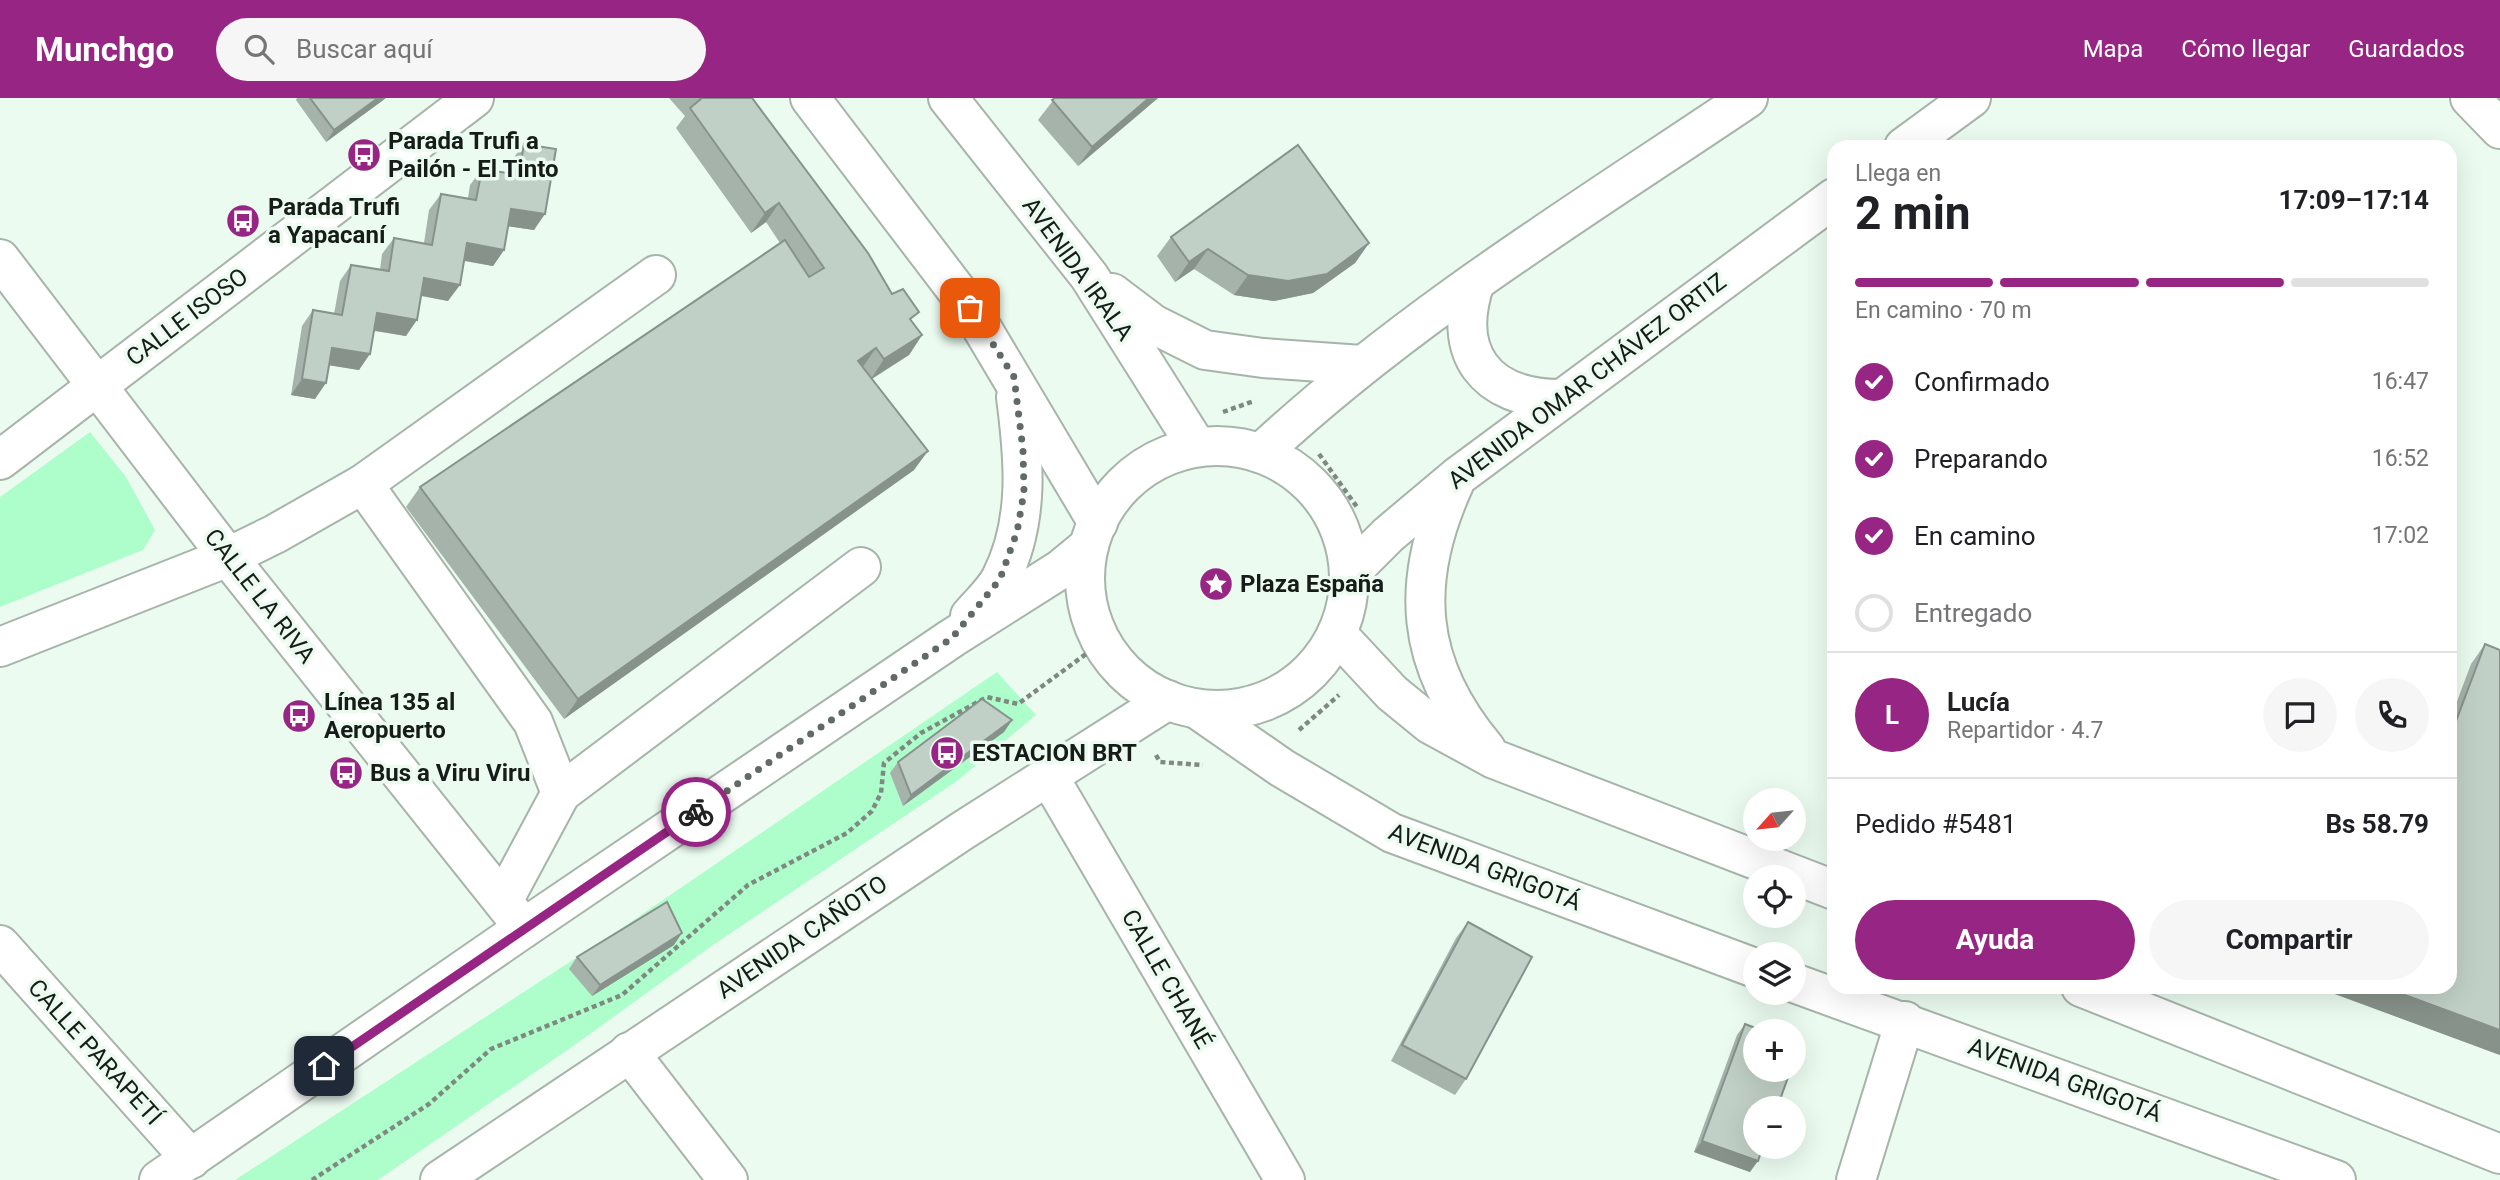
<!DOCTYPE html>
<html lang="es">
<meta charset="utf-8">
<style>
:root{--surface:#fff;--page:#f6f6f6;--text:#202124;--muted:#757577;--line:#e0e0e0;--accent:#972583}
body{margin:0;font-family:Roboto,sans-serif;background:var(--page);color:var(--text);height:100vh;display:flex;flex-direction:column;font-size:26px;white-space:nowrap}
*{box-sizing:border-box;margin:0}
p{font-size:23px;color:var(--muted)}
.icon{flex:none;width:38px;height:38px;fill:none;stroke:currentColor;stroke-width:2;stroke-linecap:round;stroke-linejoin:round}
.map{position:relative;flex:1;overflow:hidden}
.side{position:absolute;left:1827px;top:42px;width:630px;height:854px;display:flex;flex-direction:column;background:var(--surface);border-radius:21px;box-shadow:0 7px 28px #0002}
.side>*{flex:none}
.needle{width:46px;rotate:243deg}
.fabs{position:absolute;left:1743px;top:690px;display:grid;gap:14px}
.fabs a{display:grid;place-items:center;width:63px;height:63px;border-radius:50%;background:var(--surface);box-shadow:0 7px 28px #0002;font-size:35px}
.pin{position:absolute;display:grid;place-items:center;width:60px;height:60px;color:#fff;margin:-30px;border-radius:14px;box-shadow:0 4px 10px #0006}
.courier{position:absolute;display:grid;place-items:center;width:70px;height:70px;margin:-35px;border:5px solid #972583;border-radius:50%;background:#fff;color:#222;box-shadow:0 2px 9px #0007}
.headline em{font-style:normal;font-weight:700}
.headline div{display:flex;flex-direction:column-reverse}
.headline{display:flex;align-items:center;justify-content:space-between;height:119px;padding:0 28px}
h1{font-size:46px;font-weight:700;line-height:52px}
.bar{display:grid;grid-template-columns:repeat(4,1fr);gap:10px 7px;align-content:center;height:84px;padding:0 28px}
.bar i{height:9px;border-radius:5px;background:var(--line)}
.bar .on{background:var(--accent)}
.bar p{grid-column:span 4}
.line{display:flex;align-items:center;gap:18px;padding:0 28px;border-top:2px solid var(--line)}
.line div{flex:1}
.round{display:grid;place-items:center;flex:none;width:74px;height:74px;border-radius:37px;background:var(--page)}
ol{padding:0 28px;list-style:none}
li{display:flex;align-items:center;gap:21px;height:77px}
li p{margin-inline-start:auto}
li .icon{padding:7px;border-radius:50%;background:var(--accent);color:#fff;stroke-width:4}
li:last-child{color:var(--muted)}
li i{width:38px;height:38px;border:4px solid var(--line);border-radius:50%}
.cta{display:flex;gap:14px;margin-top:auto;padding:14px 28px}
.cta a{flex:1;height:80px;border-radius:42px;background:var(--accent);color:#fff;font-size:28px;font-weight:700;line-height:80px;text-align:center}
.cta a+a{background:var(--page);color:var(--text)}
header{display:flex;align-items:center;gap:42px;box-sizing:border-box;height:98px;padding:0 35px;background:var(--accent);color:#fff}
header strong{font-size:33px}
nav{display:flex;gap:38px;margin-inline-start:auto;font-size:24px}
.search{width:490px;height:63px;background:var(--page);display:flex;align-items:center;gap:18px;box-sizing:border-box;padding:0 24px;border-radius:38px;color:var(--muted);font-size:26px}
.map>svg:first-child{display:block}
.green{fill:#adfecb}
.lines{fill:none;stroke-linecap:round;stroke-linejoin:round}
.minor-casing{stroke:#a6b4aa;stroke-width:42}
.major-casing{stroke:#a6b4aa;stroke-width:42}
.path{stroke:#7f8982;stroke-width:4.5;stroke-dasharray:5 3.5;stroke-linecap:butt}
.minor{stroke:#fff;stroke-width:38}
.major{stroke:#fff;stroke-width:38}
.wall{fill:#a6b3aa}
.shaded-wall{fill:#87928b}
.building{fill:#c1d0c6;stroke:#87928b;stroke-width:2}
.done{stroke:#616a64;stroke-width:7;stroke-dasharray:0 12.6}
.route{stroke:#972583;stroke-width:9}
.labels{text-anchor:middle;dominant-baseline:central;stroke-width:7;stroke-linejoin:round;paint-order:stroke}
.poi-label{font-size:24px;font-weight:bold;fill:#171c18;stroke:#ebfbf0;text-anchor:start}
.street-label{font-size:24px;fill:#171c18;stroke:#ebfbf0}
</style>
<header>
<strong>Munchgo</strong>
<div class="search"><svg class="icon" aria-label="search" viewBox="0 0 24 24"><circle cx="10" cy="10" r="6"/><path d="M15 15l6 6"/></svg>Buscar aquí</div>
<nav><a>Mapa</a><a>Cómo llegar</a><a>Guardados</a></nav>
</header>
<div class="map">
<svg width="2500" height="1082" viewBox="0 0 2500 1082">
<rect width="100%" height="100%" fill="#ebfbf0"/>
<g class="green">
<path d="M90 334 126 379 155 432 143 452 0 509V399Z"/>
<path d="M997 574 1036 617 957 683 710 849 579 944 378 1082H235L622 830Z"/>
</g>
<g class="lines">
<g class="minor-casing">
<g id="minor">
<path d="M2470 0 2500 31"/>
<path d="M0 161 228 459 524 830"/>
<path d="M0 362 474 0"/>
<path d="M363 386 533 624 561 695"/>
<path d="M0 549 228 459 275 436 363 386 656 177"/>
<path d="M1049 679 1285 1082"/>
<path d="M503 803 561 695 861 469"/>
<path d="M0 847 191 1061"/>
<path d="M629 954 728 1082"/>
<path d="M1856 1082 1905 923"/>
</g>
</g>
<g class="major-casing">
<g id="major">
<path d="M810 0 970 210 1098 425"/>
<path d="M948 0 1089 178 1197 349"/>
<path d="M1904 49 1971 0"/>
<path d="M1475 184C1451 255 1485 300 1559 301"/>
<path d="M1112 195 1153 226 1205 252 1263 260 1362 267"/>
<circle cx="1217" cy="480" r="132"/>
<path d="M1261 355C1408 218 1582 112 1748 0"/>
<path d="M1454 386C1409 485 1415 567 1486 651"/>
<path d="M1349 476 1388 437 1457 379 1834 100"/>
<path d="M970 518C980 506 994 494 1001 480 1030 423 1024 360 1016 299"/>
<path d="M1337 536 1392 595 1430 626 1494 661 1834 792"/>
<path d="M1197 611 1282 670 1392 735 1755 870"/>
<path d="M1794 885 2336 1082"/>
<path d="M2081 889 2500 1056"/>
<path d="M159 1082 524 830 952 540 1061 471 1089 448"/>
<path d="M440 1082 962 733 1168 602"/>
</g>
</g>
<g class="path">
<path d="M1223 314 1254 303"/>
<path d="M1319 356 1357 409"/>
<path d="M1119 377 1150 353"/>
<path d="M1075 511 1090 553"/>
<path d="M1299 632 1339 597"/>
<path d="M1156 657 1160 664 1203 667"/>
<path d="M312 1082 429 1006 491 951 622 897 748 787 847 735 872 713 881 695 884 665 921 635 987 599 1018 606 1090 553 1112 587"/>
</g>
<use href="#minor" class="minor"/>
<use href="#major" class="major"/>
</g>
<g class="wall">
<path d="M297 0H386L326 44 296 2Z"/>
<path d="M669 0H752L922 237 909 257 872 281 914 372 564 621 406 409 420 389 780 145 766 124 751 135 676 30 685 18Z"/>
<path d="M1055 0H1158L1078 68 1038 22Z"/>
<path d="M524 46 534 132 508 128 504 152 493 168 464 163 448 203 421 198 406 238 374 233 359 272 329 267 315 301 291 297 302 228 313 212 334 216 340 183 351 167 380 172 382 156 394 140 424 145 429 112 441 96 468 100 470 87 482 71 510 76 512 62Z"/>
<path d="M1171 139 1369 145 1355 165 1313 195 1274 203 1234 197 1194 171 1175 184 1157 158Z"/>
<path d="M2485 546 2500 957 2316 889H2450V622L2471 566Z"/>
<path d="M1012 622 1004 634 903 708 890 675 898 664Z"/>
<path d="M1468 824 1466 981 1455 997 1391 963 1456 840Z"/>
<path d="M674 847 592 898 569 871 577 859Z"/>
<path d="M1745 926 1750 1074 1694 1054 1737 937Z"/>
</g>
<g class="shaded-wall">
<path d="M378 0H386L326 44 334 32Z"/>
<path d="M1149 0H1158L1078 68 1092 49Z"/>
<path d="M779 105 766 124 751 135 765 115Z"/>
<path d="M511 111 545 116 534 132 499 127Z"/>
<path d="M467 145 504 152 493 168 456 161Z"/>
<path d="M1369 145 1355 165 1313 195 1274 203 1234 197 1248 177Z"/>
<path d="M1208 151 1194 171 1175 184 1189 164Z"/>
<path d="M424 180 460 187 448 203 413 196Z"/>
<path d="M377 215 417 222 406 238 366 231Z"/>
<path d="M922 237 909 257 871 281 884 261Z"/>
<path d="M332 250 370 256 359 272 321 266Z"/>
<path d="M876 250 862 270 858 263Z"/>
<path d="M302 281 326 285 315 301 291 297Z"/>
<path d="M928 353 914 372 564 621 578 601Z"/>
<path d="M1012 622 1004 634 903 708 911 697Z"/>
<path d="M682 835 674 847 592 898 600 887Z"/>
<path d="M2316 889H2383L2500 932V957Z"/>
<path d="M1702 1043 1758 1063 1750 1074 1694 1054Z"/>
</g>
<g class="building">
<path d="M310 0H378L334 32Z"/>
<path d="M700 0H752L868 155 892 196 903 191 919 214 910 221 922 237 884 261 876 250 858 263 928 353 578 601 420 389 785 142 809 179 824 170 779 105 765 115 690 10 701 1Z"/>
<path d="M1055 0H1149L1092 49 1052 2Z"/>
<path d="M524 46 556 51 545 116 511 111 504 152 467 145 460 187 424 180 417 222 377 215 370 256 332 250 326 285 302 281 313 212 342 217 351 167 389 173 394 140 432 147 441 96 476 102 482 71 519 77Z"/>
<path d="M1298 47 1369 145 1327 176 1288 183 1248 177 1208 151 1189 164 1171 139Z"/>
<path d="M2485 546 2500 552V932L2383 889H2450V639Z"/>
<path d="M982 601 1012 622 911 697 898 664Z"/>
<path d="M667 804 682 835 600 887 577 859Z"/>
<path d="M1468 824 1532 859 1466 981 1402 947Z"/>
<path d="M1745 926 1763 933H1755V971H1791L1777 1010H1755V1048H1763L1758 1063 1702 1043Z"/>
<path d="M1794 944 1800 946 1794 963Z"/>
</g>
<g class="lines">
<path class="done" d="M696 714 952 540 1000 481 1017 434 1024 394 1023 352 1014 279 970 210"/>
<path class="route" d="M324 968 696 714"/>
</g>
<defs>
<g id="bus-disc" transform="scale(1.75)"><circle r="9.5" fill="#972583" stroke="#ebfbf0"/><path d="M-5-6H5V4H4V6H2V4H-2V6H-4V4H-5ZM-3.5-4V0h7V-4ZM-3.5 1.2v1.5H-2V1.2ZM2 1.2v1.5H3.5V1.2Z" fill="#fff"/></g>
<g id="sight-disc" transform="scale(1.75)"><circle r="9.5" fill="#972583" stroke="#ebfbf0"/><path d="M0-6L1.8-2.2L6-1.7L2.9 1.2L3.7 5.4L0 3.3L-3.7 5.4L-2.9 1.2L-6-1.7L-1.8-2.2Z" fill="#fff"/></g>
</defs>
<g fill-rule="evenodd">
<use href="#bus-disc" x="364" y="57"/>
<use href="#bus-disc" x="243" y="123"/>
<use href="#sight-disc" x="1216" y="486"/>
<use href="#bus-disc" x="299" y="618"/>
<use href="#bus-disc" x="947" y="655"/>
<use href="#bus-disc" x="346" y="675"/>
</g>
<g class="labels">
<g class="poi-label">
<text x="388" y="43">Parada Trufi a<tspan x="388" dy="28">Pailón - El Tinto</tspan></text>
<text x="268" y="109">Parada Trufi<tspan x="268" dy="28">a Yapacaní</tspan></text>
<text x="1240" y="486">Plaza España</text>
<text x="324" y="604">Línea 135 al<tspan x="324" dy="28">Aeropuerto</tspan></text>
<text x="972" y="655">ESTACION BRT</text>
<text x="370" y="675">Bus a Viru Viru</text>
</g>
<g class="street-label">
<text transform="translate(1078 171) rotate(54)">AVENIDA IRALA</text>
<text transform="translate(187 219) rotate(-37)">CALLE ISOSO</text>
<text transform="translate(1587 283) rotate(-37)">AVENIDA OMAR CHÁVEZ ORTIZ</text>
<text transform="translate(260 498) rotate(52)">CALLE LA RIVA</text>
<text transform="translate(1485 769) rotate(21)">AVENIDA GRIGOTÁ</text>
<text transform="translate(802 839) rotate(-34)">AVENIDA CAÑOTO</text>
<text transform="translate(1167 881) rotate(60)">CALLE CHANÉ</text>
<text transform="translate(95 954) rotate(48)">CALLE PARAPETÍ</text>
<text transform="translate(2065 982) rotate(20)">AVENIDA GRIGOTÁ</text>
</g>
</g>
</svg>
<div class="fabs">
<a><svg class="needle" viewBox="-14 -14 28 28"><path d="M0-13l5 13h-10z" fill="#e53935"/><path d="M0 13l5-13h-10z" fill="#757577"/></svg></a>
<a><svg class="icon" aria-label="locate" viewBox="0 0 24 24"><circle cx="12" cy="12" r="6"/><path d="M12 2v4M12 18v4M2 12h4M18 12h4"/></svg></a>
<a><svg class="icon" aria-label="layers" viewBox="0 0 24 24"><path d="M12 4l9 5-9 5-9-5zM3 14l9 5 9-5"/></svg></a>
<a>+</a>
<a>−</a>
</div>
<div class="pin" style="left:970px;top:210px;background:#ea580c"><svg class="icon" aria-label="bag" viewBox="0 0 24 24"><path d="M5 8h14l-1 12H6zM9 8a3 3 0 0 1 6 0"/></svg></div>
<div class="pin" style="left:324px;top:968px;background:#1f2937"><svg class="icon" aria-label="home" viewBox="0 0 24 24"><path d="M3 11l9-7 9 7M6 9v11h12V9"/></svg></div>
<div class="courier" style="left:696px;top:714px"><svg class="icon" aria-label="bike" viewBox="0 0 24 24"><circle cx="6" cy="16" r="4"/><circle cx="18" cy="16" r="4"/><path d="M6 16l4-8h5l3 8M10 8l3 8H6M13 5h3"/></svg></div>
<section class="side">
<div class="headline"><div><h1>2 min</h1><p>Llega en</p></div><em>17:09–17:14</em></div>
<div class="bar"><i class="on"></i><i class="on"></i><i class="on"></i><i></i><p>En camino · 70 m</p></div>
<ol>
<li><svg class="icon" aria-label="check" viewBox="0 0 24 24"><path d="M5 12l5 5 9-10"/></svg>Confirmado<p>16:47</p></li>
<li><svg class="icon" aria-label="check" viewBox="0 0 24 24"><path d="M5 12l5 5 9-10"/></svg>Preparando<p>16:52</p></li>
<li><svg class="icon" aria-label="check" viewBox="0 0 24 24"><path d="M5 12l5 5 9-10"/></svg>En camino<p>17:02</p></li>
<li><i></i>Entregado</li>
</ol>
<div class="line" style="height:126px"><b class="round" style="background:var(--accent);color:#fff">L</b><div><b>Lucía</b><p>Repartidor · 4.7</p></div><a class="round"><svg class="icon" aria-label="chat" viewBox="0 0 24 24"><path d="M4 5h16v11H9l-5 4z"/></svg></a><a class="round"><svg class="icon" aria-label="phone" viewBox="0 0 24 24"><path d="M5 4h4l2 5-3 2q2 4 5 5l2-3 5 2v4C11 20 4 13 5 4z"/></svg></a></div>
<div class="line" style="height:91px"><div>Pedido #5481</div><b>Bs 58.79</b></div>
<div class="cta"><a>Ayuda</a><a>Compartir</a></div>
</section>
</div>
